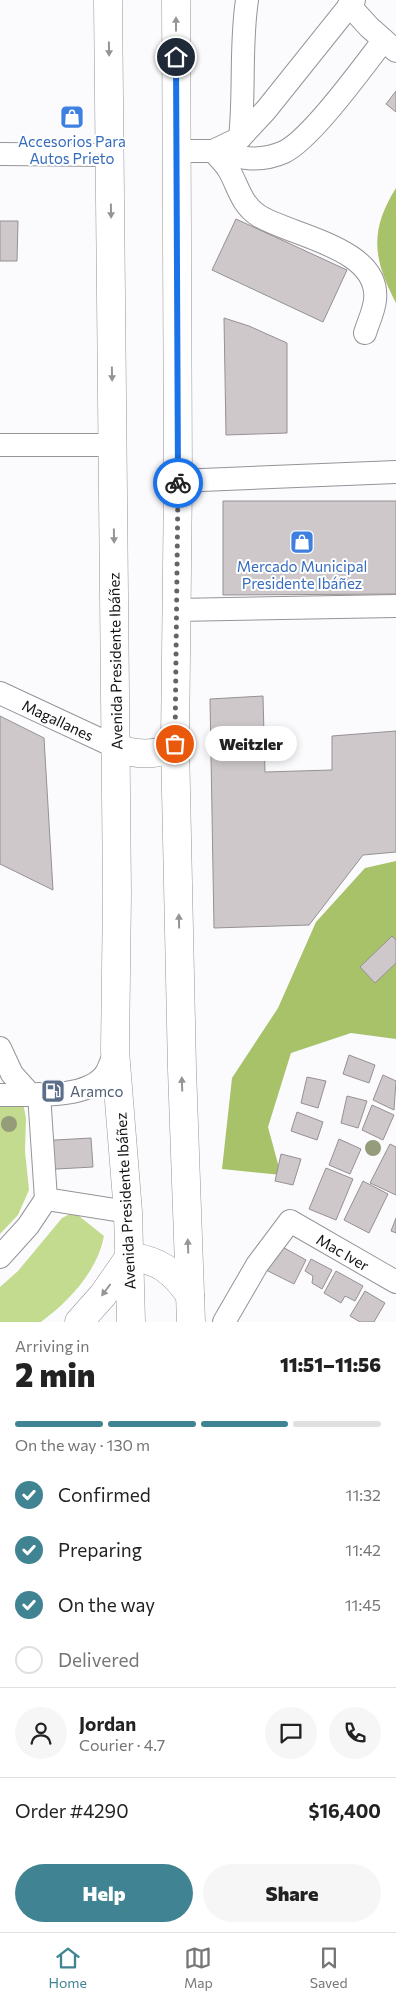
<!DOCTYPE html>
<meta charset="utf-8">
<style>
:root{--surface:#fff;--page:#f6f6f6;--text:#222;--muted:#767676;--line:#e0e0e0;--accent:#408493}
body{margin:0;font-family:Commissioner,sans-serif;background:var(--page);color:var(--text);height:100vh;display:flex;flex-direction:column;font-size:19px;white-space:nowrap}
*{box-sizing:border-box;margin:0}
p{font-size:16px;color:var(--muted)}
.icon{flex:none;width:28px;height:28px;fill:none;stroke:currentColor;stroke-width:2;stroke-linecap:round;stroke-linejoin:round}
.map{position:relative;height:1322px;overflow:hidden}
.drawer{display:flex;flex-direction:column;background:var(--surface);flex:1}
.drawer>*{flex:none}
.pin{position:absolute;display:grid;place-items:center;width:42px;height:42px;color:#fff;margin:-21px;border:2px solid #fff;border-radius:50%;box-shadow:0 1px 5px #0007}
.courier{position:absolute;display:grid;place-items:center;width:50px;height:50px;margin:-25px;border:4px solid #1a73e8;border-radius:50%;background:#fff;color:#222;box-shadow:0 1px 6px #0007}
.bubble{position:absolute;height:35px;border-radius:18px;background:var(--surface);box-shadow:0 2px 8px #0003;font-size:16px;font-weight:800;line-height:35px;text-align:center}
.overview em{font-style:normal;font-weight:800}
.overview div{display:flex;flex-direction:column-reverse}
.overview{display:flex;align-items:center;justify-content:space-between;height:85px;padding:0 15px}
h1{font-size:32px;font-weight:800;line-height:38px}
.bar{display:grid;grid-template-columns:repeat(4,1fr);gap:8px 5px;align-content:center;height:60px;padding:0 15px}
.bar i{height:6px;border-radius:4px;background:var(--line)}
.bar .active{background:var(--accent)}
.bar p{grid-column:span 4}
.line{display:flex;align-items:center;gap:12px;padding:0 15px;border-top:1px solid var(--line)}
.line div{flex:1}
.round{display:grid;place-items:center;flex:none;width:52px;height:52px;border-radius:26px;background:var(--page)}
ol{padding:0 15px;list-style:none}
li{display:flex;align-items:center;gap:15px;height:55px}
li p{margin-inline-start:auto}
li .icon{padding:5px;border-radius:50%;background:var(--accent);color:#fff;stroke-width:4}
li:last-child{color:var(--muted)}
li i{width:28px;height:28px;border:2px solid var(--line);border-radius:50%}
.action{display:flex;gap:10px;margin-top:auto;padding:10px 15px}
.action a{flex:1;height:58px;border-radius:30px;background:var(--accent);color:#fff;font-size:20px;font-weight:800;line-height:58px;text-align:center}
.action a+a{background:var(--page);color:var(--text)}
.tabs{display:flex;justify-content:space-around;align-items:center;height:70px;border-top:1px solid var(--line);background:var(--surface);font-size:14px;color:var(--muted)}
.tabs a{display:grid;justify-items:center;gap:2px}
.tabs .active{color:var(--accent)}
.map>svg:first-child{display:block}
.green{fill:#c3db8f}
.forest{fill:#a7c268}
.building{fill:#cec8cb;stroke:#969093}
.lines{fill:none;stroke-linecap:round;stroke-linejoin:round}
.minor-casing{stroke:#949499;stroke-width:24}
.major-casing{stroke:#949499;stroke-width:29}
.highway-casing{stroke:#949499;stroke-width:29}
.minor{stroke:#fff;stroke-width:22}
.major{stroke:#fff;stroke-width:28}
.highway{stroke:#fff;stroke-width:28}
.tree{fill:#949c79}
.oneway{fill:#959596}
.done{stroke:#646467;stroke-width:5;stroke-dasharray:0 9}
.route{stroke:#1a73e8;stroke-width:6}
.labels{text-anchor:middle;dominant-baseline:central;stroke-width:4;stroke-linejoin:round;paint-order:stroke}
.shop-label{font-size:15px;fill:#366cbe;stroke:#fff}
.street-label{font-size:15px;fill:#131315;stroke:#fff}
.service-label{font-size:15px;fill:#4e5e75;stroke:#fff;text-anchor:start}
</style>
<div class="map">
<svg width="396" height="1322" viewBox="0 0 396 1322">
<rect width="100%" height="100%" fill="#fbfbfe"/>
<g class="green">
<path d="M0 1097 22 1098 26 1118 25 1151 29 1190 18 1215 0 1234Z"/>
<path d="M70 1214 79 1216 104 1236C97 1272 69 1301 41 1322H0V1287L18 1271 62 1218Z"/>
</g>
<g class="forest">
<path d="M396 188V303C373 259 369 231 396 188Z"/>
<path d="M396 861V1039L351 1033 291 1053 268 1127 281 1175 222 1169 232 1078 278 1008 316 922 365 868Z"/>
</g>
<g class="building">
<path d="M396 91V112L386 104Z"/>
<path d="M236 219 347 270 323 322 212 270Z"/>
<path d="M0 221H18L17 261H0Z"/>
<path d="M224 318 249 326 287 343V433L226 435Z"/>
<path d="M223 501H396V594L223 595Z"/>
<path d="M263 696 265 772 332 770V736L396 731V852L363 855 309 925 214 928 210 699Z"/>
<path d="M0 716 44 738 53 890 0 864Z"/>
<path d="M392 936 396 940V963L375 983 360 967Z"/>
<path d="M349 1055 375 1065 369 1083 343 1074Z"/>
<path d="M383 1075 396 1081 394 1110 373 1100Z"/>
<path d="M307 1077 326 1081 318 1108 301 1103Z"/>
<path d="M347 1096 367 1101 358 1128 341 1123Z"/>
<path d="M372 1105 394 1115 383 1140 362 1130Z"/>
<path d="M297 1112 323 1122 317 1140 291 1131Z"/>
<path d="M91 1138 93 1167 39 1170 38 1141Z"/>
<path d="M339 1139 361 1149 350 1174 329 1165Z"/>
<path d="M390 1144 396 1147V1195L370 1183Z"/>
<path d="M281 1154 301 1159 293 1185 275 1181Z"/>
<path d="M326 1168 353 1179 336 1220 309 1209Z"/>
<path d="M363 1181 388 1194 369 1233 344 1220Z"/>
<path d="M396 1218V1233L391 1231Z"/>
<path d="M279 1245 306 1260 294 1284 266 1270Z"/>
<path d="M311 1259 332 1270 322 1289 312 1283 313 1276 305 1271Z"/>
<path d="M336 1271 363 1286 355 1301 345 1296 341 1303 324 1293Z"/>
<path d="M365 1291 385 1303 374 1322H360L350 1316Z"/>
</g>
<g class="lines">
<g class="minor-casing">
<g id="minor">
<path d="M349 5 369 27 396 51"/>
<path d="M240 138C245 92 240 46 247 0"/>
<path d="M176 151H213L240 138 266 110 354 0"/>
<path d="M213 151C219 158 226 164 230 172 239 189 242 205 259 216 292 236 381 248 375 300 374 311 368 323 365 333"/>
<path d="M213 151C237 158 260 163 284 152 311 139 363 67 383 41"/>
<path d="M0 154 110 155"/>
<path d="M0 445H113"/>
<path d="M178 481 396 472"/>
<path d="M176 610 396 606"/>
<path d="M0 693 116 747"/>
<path d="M0 1048 12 1074 30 1094"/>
<path d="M39 1094 46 1199 128 1212"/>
<path d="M0 1095C29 1094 84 1100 104 1076 109 1070 112 1059 115 1051"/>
<path d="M0 1257 28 1226 46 1199"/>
<path d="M224 1322 257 1265 290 1221 396 1282"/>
</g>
</g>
<g class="major-casing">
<g id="major">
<path d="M108 0 117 893 115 1051 128 1212 131 1322"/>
<path d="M176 0 178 481 175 744 182 1069 191 1322"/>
<path d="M116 747C132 755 161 757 175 744"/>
</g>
</g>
<g class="highway-casing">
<path id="highway" d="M79 1322 103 1295 130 1256C160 1261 172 1270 190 1295"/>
</g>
<use href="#minor" class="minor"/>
<use href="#major" class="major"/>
<use href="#highway" class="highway"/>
</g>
<g class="tree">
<circle cx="9" cy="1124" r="8"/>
<circle cx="373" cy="1148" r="8"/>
</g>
<defs><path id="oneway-solid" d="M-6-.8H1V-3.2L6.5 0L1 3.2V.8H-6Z" transform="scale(1.25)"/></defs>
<g class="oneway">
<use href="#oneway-solid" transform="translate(176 24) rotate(-90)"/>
<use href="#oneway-solid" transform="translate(109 49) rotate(89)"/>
<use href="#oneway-solid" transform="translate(111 211) rotate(89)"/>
<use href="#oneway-solid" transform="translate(112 374) rotate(89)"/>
<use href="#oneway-solid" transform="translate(114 536) rotate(89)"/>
<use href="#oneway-solid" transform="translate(179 921) rotate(-91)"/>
<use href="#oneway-solid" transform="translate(182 1084) rotate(-92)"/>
<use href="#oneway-solid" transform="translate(188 1246) rotate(-92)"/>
<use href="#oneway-solid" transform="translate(106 1290) rotate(127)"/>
</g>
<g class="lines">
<path class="done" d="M175 744 178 483"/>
<path class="route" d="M176 57 178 483"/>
</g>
<defs>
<g id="shop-square" transform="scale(1.25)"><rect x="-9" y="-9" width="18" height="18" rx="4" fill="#3f7fe0" stroke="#fff"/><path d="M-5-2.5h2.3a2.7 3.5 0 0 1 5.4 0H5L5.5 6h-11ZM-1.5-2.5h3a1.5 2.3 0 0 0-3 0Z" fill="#fff"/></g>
<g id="fuel-square" transform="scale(1.25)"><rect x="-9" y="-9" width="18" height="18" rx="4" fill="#5c6f8a" stroke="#fff"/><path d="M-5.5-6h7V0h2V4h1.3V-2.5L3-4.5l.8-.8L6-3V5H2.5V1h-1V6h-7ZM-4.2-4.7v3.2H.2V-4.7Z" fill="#fff"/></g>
</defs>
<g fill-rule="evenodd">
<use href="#shop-square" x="72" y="117"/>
<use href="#shop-square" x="302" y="542"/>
<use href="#fuel-square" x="53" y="1091"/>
</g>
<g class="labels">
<g class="shop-label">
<text x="72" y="141">Accesorios Para<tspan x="72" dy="17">Autos Prieto</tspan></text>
<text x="302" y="566">Mercado Municipal<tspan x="302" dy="17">Presidente Ibáñez</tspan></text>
</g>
<g class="street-label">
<text transform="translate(115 661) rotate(-91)">Avenida Presidente Ibáñez</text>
<text transform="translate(58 720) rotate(25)">Magallanes</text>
<text transform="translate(125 1201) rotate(-93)">Avenida Presidente Ibáñez</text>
<text transform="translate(343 1252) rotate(30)">Mac Iver</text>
</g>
<g class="service-label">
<text x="70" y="1091">Aramco</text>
</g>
</g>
</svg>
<div class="pin" style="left:175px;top:744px;background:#ea580c"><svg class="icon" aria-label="bag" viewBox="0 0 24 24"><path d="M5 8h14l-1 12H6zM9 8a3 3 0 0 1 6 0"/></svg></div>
<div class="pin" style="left:176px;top:57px;background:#1f2937"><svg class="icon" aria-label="home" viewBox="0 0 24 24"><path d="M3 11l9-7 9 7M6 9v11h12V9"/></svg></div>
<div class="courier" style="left:178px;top:483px"><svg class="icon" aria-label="bike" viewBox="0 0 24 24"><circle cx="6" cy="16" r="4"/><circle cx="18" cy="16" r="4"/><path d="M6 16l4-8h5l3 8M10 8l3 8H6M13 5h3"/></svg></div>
<div class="bubble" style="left:205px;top:726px;width:92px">Weitzler</div>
</div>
<section class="drawer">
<div class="overview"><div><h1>2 min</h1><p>Arriving in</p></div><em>11:51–11:56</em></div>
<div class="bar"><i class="active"></i><i class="active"></i><i class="active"></i><i></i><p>On the way · 130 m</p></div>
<ol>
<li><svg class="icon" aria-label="check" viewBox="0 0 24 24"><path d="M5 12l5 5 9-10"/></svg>Confirmed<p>11:32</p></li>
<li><svg class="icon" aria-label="check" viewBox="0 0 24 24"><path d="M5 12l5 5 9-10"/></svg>Preparing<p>11:42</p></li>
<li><svg class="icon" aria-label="check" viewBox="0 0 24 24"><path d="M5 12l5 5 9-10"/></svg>On the way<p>11:45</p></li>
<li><i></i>Delivered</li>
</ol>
<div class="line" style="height:90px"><a class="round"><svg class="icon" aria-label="person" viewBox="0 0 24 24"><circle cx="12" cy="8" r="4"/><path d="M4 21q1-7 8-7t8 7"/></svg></a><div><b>Jordan</b><p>Courier · 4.7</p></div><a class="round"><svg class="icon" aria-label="chat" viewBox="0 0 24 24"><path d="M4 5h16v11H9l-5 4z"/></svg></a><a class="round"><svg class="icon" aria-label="phone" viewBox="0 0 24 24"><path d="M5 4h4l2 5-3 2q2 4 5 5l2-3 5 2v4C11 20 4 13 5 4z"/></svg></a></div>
<div class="line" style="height:65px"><div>Order #4290</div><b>$16,400</b></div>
<div class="action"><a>Help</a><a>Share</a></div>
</section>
<nav class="tabs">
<a class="active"><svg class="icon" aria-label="home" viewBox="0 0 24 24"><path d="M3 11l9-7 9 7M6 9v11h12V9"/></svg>Home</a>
<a><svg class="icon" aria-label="map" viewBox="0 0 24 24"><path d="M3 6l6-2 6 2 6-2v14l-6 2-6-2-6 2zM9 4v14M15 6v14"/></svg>Map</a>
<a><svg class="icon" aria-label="saved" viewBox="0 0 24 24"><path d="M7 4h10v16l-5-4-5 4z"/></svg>Saved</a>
</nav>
